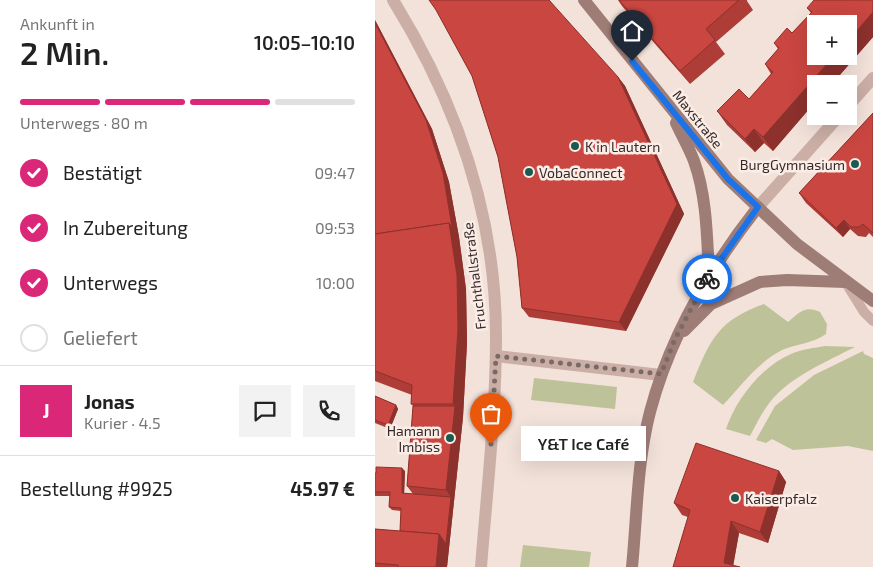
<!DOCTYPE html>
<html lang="de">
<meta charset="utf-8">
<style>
:root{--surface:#fff;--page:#f2f2f2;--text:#222;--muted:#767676;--line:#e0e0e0;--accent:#db2777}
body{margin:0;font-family:"Exo 2",sans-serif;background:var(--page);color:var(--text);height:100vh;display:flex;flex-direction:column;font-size:19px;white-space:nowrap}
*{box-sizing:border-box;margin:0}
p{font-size:16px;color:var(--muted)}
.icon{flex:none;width:28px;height:28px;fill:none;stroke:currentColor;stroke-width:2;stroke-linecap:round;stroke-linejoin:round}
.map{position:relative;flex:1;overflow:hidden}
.drawer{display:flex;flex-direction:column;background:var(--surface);width:375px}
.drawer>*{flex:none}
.fabs{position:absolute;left:432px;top:15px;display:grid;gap:10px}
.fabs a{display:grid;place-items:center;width:50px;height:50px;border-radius:0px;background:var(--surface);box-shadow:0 5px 20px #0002;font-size:25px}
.pin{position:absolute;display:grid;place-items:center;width:42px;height:42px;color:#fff;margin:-51px -21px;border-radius:50% 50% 50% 0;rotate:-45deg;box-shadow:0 0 5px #0007}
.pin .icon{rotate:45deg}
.courier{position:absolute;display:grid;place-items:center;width:50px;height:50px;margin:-25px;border:4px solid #1a73e8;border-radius:50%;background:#fff;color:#222;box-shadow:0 1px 6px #0007}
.bubble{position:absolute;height:35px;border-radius:0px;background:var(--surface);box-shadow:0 5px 20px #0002;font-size:16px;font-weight:600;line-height:35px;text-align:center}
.summary em{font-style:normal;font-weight:600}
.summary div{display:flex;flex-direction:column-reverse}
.summary{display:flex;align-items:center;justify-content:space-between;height:85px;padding:0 20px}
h1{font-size:32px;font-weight:600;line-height:38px}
.bar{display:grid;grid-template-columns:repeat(4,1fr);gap:8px 5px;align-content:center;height:60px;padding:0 20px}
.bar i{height:6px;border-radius:4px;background:var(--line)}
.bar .active{background:var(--accent)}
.bar p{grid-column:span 4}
.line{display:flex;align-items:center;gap:12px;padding:0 20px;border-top:1px solid var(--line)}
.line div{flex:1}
.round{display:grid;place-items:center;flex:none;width:52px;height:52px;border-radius:0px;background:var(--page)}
ol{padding:0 20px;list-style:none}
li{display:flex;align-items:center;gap:15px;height:55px}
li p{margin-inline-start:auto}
li .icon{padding:5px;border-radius:50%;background:var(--accent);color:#fff;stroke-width:4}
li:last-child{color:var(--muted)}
li i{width:28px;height:28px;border:2px solid var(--line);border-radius:50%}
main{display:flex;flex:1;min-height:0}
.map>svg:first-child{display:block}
.green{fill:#bdc299}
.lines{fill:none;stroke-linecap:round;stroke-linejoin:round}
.service{stroke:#cbafa6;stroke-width:10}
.minor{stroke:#cbafa6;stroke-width:12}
.secondary{stroke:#9f7d77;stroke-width:12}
.wall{fill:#ae3c37}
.shaded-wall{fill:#8d312d}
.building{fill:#ca4640;stroke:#8d312d}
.done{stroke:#796a66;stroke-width:5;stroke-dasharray:0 9}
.route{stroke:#1a73e8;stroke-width:6}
.poi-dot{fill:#1b5a51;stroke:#faede7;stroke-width:2}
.labels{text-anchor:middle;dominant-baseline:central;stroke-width:5;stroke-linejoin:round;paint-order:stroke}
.street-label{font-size:14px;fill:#372927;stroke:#faede7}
.poi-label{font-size:14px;fill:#372927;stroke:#faede7;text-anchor:start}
</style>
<main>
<section class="drawer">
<div class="summary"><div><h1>2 Min.</h1><p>Ankunft in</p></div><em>10:05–10:10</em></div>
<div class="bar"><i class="active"></i><i class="active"></i><i class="active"></i><i></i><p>Unterwegs · 80 m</p></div>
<ol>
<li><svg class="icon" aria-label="check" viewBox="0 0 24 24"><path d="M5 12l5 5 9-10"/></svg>Bestätigt<p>09:47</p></li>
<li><svg class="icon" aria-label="check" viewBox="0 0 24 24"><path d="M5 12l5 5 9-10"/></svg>In Zubereitung<p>09:53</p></li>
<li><svg class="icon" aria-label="check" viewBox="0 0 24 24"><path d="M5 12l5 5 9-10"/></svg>Unterwegs<p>10:00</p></li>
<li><i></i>Geliefert</li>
</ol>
<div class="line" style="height:90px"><b class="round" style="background:var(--accent);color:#fff">J</b><div><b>Jonas</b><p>Kurier · 4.5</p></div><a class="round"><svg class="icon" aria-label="chat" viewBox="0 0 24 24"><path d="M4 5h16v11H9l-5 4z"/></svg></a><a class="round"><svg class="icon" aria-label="phone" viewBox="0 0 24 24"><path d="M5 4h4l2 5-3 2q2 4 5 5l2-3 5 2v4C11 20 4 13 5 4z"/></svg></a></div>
<div class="line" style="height:65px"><div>Bestellung #9925</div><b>45.97 €</b></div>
</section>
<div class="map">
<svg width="498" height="567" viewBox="0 0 498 567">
<rect width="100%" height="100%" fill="#f3e2da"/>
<g class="green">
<path d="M389 304 413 322C424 313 430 305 445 312L452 324 451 334C439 343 421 344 407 350 383 362 366 386 348 405L318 382C335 339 344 320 389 304Z"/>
<path d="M450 346 480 347C451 362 416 376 395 402 387 412 381 425 375 436L351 429C361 399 386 367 416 354 427 349 439 348 450 346Z"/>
<path d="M488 351 489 354 498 358V451L473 446 418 450 397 439 391 443 381 440 400 406 439 375Z"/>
<path d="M159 378 242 387 240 409 156 400Z"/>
<path d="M148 545 216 552 214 567H145Z"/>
</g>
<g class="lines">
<path class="service" d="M471 283 489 312 498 321"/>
<g class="minor">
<path d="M18 0C81 102 121 216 121 336 121 413 112 490 106 567"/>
<path d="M474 105 498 78"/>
<path d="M383 207 464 116"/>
<path d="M121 356 286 375"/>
</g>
<g class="secondary">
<path d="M209 0 353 179 422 244 498 301"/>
<path d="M301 123C307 136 314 148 319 161 332 197 332 238 334 275"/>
<path d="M309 331 336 304 385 282 412 280 470 282"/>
<path d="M257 567C262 516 262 462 275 412 295 336 335 268 383 207"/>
</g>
</g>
<g class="wall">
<path d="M243 0H372V1L378 10 341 42 350 54 315 84 247 6Z"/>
<path d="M498 0V37L457 84H441V101L398 151 389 143 380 152 352 125 342 111 374 99 396 74 390 64 403 49 399 43 417 33 436 13 432 8Z"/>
<path d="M61 10 243 77 250 86 309 214 251 331 154 317 147 308 142 257 123 157 97 76Z"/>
<path d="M0 20 57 129 74 182 84 237 91 289 92 343 88 417 72 567H0V529L25 531 26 511 17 510 14 507 15 496H0V473L30 471 29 493 38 494 32 486 38 406 36 404 37 395 0 381Z"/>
<path d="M498 113V237L494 233 491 237 483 236 475 229 468 237 431 203 424 193Z"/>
<path d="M0 396 21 405 23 409 15 429 0 423Z"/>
<path d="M404 471 411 482 393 543 364 533 358 565 298 567 313 517 307 515 299 503Z"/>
</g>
<g class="shaded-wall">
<path d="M498 12V37L457 84H441V101L398 151 388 137 459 56H474V40Z"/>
<path d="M0 20 57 129 74 182 84 237 91 289 92 343 88 417 72 567H61L64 534 76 497 71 490 80 406 78 404Z"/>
<path d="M243 77 250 86 309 214 251 331 244 322Z"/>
<path d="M379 129 389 143 380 152 370 139Z"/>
<path d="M469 220 475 229 468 237 461 228Z"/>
<path d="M21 405 23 409 15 429 13 425Z"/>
<path d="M27 468 30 471 29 497 27 493Z"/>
<path d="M404 471 411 482 393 543 385 532Z"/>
<path d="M356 521 364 533 358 567 349 563Z"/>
</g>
<g class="building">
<path d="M54 0H174L243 77 302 204 244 322 147 308 142 257 123 157 97 76 61 10Z"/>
<path d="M244 0H364L331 29 340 40 305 71Z"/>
<path d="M439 0H498V12L474 40V24H441V56H459L388 137 379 129 370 139 342 111 364 89 374 99 398 72 390 64 404 48 399 43 412 28 417 33 437 12 432 8Z"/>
<path d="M0 23 51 120 68 173 77 227 74 223 0 234Z"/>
<path d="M498 113V233L488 224 484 227H476L469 220 461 228 424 193Z"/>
<path d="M74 223 82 275 83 329 78 404H36L37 385 0 371V234Z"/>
<path d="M0 396 21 405 13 425 0 420Z"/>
<path d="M38 406H80L71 490 32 486Z"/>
<path d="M321 443 404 471 385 532 356 521 349 563 365 567H298L315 510 299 503Z"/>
<path d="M1 467 27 468V493L76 497 71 544 64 534 25 531 26 508 14 507 15 492H0V473H1Z"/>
<path d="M0 529 64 534 61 567H23V565L0 563Z"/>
</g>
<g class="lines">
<path class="done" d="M116 444 121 356 286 374 300 339 332 279"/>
<path class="route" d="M257 61 353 179 383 207 332 279"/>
</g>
<g class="poi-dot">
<circle cx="200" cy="146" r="5"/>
<circle cx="480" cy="164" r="5"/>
<circle cx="154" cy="172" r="5"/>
<circle cx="75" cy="438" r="5"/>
<circle cx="360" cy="498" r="5"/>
</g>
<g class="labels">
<g class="street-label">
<text transform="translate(323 119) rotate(51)">Maxstraße</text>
<text transform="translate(99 276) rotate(-97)">Fruchthallstraße</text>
</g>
<g class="poi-label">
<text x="210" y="146">K in Lautern</text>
<text x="470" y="164" text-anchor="end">BurgGymnasium</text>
<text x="164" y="172">VobaConnect</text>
<text x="65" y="430" text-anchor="end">Hamann<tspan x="65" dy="16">Imbiss</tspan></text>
<text x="370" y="498">Kaiserpfalz</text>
</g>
</g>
</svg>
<div class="fabs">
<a>+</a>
<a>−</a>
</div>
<div class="pin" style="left:116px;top:444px;background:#ea580c"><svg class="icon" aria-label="bag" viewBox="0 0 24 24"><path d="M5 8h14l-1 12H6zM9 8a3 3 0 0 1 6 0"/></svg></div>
<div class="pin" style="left:257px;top:61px;background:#1f2937"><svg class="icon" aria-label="home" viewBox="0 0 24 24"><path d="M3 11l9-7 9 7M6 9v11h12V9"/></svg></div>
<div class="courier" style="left:332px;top:279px"><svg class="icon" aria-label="bike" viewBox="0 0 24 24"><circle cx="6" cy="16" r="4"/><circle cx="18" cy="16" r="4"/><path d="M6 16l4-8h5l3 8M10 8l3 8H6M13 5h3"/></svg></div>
<div class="bubble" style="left:146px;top:426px;width:125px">Y&amp;T Ice Café</div>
</div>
</main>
